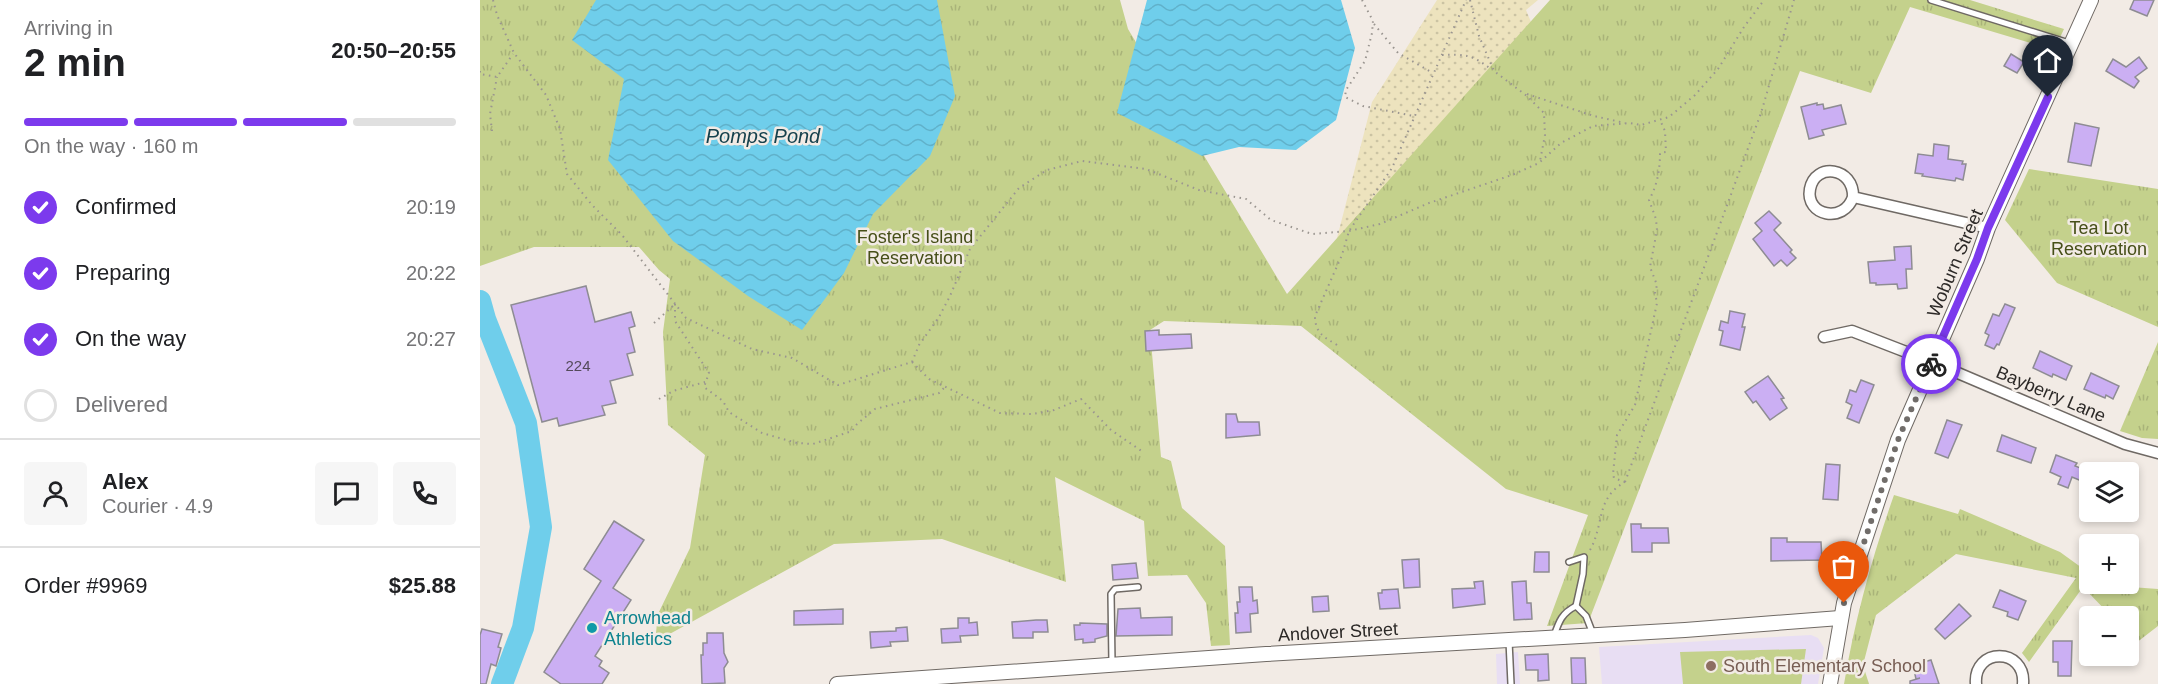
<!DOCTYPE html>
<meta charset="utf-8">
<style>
:root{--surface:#fff;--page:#f6f6f6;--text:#202124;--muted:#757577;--line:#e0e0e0;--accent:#7c3aed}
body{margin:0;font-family:Helvetica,sans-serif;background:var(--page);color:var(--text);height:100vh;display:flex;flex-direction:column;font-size:22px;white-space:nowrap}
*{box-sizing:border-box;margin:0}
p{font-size:20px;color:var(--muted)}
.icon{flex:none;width:33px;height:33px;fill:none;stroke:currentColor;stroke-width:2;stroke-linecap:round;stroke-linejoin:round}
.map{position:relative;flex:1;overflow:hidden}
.side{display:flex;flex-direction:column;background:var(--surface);width:480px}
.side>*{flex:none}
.tools{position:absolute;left:1599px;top:462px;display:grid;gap:12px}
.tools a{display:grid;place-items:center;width:60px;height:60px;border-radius:6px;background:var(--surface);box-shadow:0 3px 9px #0003;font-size:30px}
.pin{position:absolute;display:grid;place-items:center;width:51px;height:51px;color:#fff;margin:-62px -26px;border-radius:50% 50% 50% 0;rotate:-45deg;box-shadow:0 0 6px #0007}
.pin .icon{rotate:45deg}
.courier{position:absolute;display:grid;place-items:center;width:60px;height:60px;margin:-30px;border:4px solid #7c3aed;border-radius:50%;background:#fff;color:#222;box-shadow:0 2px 8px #0007}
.head em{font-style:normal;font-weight:800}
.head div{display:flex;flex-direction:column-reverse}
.head{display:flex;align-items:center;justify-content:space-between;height:102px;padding:0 24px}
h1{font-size:39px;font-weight:800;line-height:45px}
.bar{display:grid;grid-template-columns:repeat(4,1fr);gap:9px 6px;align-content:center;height:72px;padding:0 24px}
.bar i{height:8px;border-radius:4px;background:var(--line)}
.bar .active{background:var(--accent)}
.bar p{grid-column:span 4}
.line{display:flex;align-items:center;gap:15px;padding:0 24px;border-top:2px solid var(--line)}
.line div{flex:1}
.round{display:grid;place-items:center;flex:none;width:63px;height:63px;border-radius:6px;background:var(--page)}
ol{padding:0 24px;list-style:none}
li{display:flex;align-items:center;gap:18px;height:66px}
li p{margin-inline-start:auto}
li .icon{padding:6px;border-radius:50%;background:var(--accent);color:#fff;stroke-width:4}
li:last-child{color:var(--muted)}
li i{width:33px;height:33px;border:3px solid var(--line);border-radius:50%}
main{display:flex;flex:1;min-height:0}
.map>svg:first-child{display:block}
.education{fill:#e8def3}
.grass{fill:#c4d18c}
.sand{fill:url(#sand-dots)}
.park{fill:url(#park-tufts)}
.water{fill:url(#water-waves)}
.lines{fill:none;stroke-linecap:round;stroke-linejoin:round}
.river{stroke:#6fceeb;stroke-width:22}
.building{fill:#cbaff3;stroke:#8e8c93;stroke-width:1.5}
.service-casing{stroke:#6f6964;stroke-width:8}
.minor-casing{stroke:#6f6964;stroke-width:13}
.tertiary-casing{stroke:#6f6964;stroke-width:16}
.path{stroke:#9a9590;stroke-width:2;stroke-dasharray:1.5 4.5;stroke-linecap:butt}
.service{stroke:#fff;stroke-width:5}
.minor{stroke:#fff;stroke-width:10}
.tertiary{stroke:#fff;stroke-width:14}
.done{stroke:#716d6a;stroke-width:6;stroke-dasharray:0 10.8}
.route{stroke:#7c3aed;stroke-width:8}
.culture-dot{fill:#0f9aa8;stroke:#f2ebe5;stroke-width:2}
.education-dot{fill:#8d6e63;stroke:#f2ebe5;stroke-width:2}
.labels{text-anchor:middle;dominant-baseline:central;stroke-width:5;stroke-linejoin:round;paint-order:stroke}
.number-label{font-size:15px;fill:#544a5a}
.park-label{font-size:18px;fill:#464f18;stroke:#f2ebe5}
.street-label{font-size:18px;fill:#2c2927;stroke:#f2ebe5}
.culture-label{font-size:18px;fill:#0d838f;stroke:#f2ebe5;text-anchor:start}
.education-label{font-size:18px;fill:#785e54;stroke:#f2ebe5;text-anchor:start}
.water-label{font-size:20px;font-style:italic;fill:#15414d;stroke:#f2ebe5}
</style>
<main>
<section class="side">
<div class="head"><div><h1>2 min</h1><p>Arriving in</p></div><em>20:50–20:55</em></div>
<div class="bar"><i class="active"></i><i class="active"></i><i class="active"></i><i></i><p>On the way · 160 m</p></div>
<ol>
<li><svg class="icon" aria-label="check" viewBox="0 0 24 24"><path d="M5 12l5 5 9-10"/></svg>Confirmed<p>20:19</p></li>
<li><svg class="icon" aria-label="check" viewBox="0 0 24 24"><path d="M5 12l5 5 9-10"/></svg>Preparing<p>20:22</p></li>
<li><svg class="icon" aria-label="check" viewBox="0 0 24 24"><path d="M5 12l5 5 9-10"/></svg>On the way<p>20:27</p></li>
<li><i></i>Delivered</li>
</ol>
<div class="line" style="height:108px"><a class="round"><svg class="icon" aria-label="person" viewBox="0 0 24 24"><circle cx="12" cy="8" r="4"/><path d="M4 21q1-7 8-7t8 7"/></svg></a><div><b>Alex</b><p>Courier · 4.9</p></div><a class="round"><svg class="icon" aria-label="chat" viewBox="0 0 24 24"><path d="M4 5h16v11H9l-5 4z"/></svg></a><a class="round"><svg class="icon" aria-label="phone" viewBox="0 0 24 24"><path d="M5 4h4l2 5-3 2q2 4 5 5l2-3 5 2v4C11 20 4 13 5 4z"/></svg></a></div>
<div class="line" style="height:78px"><div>Order #9969</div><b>$25.88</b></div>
</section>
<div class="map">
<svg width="1678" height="684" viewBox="0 0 1678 684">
<defs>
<pattern id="sand-dots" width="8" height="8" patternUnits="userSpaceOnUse" patternTransform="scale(1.5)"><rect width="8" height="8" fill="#ede3be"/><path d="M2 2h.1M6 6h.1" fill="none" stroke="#cbc3a3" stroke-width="1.8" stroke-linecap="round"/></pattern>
<pattern id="park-tufts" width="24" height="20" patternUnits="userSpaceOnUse" patternTransform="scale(1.5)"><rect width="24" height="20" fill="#c4d18c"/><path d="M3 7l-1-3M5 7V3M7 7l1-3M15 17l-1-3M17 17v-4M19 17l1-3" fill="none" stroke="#a9b379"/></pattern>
<pattern id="water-waves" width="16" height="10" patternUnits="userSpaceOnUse" patternTransform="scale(1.5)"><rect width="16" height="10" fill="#6fceeb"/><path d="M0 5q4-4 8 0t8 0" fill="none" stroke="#60b1ca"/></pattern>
</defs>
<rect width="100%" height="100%" fill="#f2ebe5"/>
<g class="education">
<path d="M1331 635 1338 638 1344 648 1338 684H1122L1119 647Z"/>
<path d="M1038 652 1040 684H1017L1016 654Z"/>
</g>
<path class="grass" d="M1326 649 1321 684H1203L1200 652Z"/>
<path class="sand" d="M957 0H1058L1046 10 1073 75 856 242 892 102Z"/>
<g class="park">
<path d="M0 0H640L648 29 807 294 1070 0H1490L1584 29 1574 50 1430 7 1391 93 1320 71 1108 623 1067 626 1108 515 1026 489 821 326 684 321 670 330 681 457 691 461 702 508 745 546 750 645 731 646 726 603 707 575 668 576 664 521 575 477 586 582 462 539 354 544 175 642 178 614 210 548 225 455 188 425 183 332 190 279 179 270 159 247H54L0 266Z"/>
<path d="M1549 169 1678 189V327L1577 283 1525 220Z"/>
<path d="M1678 342V439L1662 438 1640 431Z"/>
<path d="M1414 495 1478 514 1480 509 1580 552 1609 573 1610 584 1678 589V626L1656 643 1649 635 1648 616H1631L1603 587 1549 662 1542 653 1596 578 1476 554 1396 615 1383 665 1389 684H1364C1375 619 1392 557 1414 495Z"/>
</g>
<g class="water">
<path d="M116 0H457L475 96 450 156 393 214 364 273 322 330 268 296 193 241 128 160 144 79 92 40Z"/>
<path d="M667 0H861L875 48 856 120 816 150 759 147 722 156 637 113Z"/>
</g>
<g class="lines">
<path class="river" d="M0 301 5 319 46 423 61 527 43 628 22 684"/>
</g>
<g class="building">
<path d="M1654 0H1674L1667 16 1650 9Z"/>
<path d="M1531 54 1544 62 1537 73 1524 66Z"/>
<path d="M1659 57 1667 68 1655 77 1659 81 1654 88 1626 71 1633 59 1646 67Z"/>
<path d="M1337 103V105L1343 104 1344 109 1361 105 1366 124 1342 130 1344 135 1329 139 1321 107Z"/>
<path d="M1595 123 1619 128 1611 166 1588 162Z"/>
<path d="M1454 144 1469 146 1468 159 1483 161 1482 164H1486L1483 180 1476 178 1475 181 1442 176 1443 174 1435 173 1438 154 1453 156Z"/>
<path d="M1289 211 1301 223 1294 230 1312 250 1310 252 1316 258 1307 266 1301 260 1294 266 1273 239 1282 231 1275 223Z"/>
<path d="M1431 246 1432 269H1426L1427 288 1418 289 1417 284 1396 285V283H1390L1388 262 1415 260 1414 247Z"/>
<path d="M106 286 115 322 151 312 155 326 149 328 155 352 147 354 153 375 130 381 136 403 122 406 125 415 79 426 77 418 62 422 31 305Z"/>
<path d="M1525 304 1535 308 1519 345 1517 344 1514 349 1505 345 1509 335 1505 333 1513 314 1519 316Z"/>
<path d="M1250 311 1265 314 1262 327H1265L1260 350 1240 345 1243 331 1239 330 1241 321 1248 323Z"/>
<path d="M679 330V335L711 334 712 348 666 351 665 331Z"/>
<path d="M1560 351 1592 366 1586 380 1573 374 1572 377 1553 368Z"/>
<path d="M1611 373 1639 386 1633 399 1626 395 1625 398 1604 389Z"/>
<path d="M1288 376 1304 398 1301 399 1307 408 1290 420 1276 401 1273 403 1265 392Z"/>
<path d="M1381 380 1394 385 1379 423 1367 418 1372 405 1366 402 1370 390 1376 392Z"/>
<path d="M746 414H756L758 422H779L780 435 746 438Z"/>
<path d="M1467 420 1482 425 1468 458 1455 453Z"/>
<path d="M1522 435 1556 448 1551 463 1517 451Z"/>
<path d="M1576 455 1597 463 1595 466 1608 471 1604 482 1592 477 1588 488 1578 484 1581 477 1570 472Z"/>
<path d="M1346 464 1360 465 1358 500 1343 499Z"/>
<path d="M134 521 164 540 133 588 151 600 115 656 122 661 119 666 129 673 122 684H81L64 672 121 581 104 569Z"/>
<path d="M1151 524H1161V528H1188L1189 543H1172V552H1152Z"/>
<path d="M1291 538H1307V542H1341L1342 560 1291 561Z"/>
<path d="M1055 552H1069V572H1054Z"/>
<path d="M939 559 940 587 924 588 922 560Z"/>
<path d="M656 563 658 578 633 580 632 565Z"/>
<path d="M1003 581 1005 604 973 608 972 589 995 588 994 582Z"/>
<path d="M1046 581 1047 603H1051L1052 619 1034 620 1032 582Z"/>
<path d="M759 587H772L773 601 777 600 778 613 770 614 771 632 756 633 755 613H758L757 602H760Z"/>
<path d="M918 589 920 608 900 609 898 593H902V590Z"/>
<path d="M1520 590 1546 601 1538 620 1527 616 1528 612 1513 607Z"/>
<path d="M848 596 849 611 833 612 832 597Z"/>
<path d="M1479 604 1491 616 1465 639 1455 629Z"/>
<path d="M660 608 661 618 692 617V635L636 636 638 609Z"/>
<path d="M363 609V624L314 625V611Z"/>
<path d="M478 618H489V623L497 622 498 635 480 636 481 642 462 643 461 629 478 628Z"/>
<path d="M556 620H567L568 632H553V638H533L532 622Z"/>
<path d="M600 623 627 624V636L615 639V642L603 643V639L595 640 594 625H600Z"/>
<path d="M427 627 428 641 410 642 411 646 391 648 390 632 416 631V628Z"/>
<path d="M2 629 22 634 18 647 21 648 16 666 11 664 6 684H0V635Z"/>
<path d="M227 633H243L244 653 248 662 244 668 245 683 222 684 221 655H223V643H227Z"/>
<path d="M1573 641H1592L1591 676H1578V662H1573Z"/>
<path d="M1068 654 1069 680 1058 681V670H1046L1045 655Z"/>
<path d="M1091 658H1105L1106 684H1092Z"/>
<path d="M1451 660 1459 684H1430V681L1440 678 1436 679 1433 665Z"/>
</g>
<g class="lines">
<g class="service-casing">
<g id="service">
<path d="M1451 0 1589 43"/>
<path d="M1089 562 1104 557 1103 574 1096 606"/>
<path d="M1074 636C1079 621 1082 613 1096 606L1106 616 1113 634"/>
<path d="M1029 641 1031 684"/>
<path d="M632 664 631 594 635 589 658 587"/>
</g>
</g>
<g class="minor-casing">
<g id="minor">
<path d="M1373 197C1364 224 1325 216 1330 189 1335 162 1374 167 1373 197L1508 228"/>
<path d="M1344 337 1372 331 1452 362 1645 444 1678 453"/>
<path d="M1496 684C1493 647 1546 647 1543 684"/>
</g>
</g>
<g class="tertiary-casing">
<g id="tertiary">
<path d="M357 684 786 654 1205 630 1360 618"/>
<path d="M1350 684 1364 603 1418 440 1497 259 1508 228 1611 0"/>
</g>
</g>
<g class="path">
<path d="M13 0 17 15 34 53 66 95 80 129 87 174 112 205 142 235 206 318 272 349 312 358 358 385 432 362"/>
<path d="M882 0 893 21 892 33 885 61 866 90 865 97 883 106 934 116"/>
<path d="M990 0 999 36 1014 71 1047 96 1064 113 1065 135 1060 161"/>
<path d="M894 24 918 53 953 73"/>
<path d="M962 55C986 54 993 55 1012 70"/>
<path d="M0 71V74L17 77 33 54"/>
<path d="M1047 94 1114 116 1145 123"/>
<path d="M12 131 10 114 17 77"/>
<path d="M195 304V321L229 373 224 387 243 401 249 412 282 433 317 443 333 444 372 431 377 424 395 409 459 393 466 386"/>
<path d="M174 323 195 304"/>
<path d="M857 345C844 337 835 333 835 316L862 255 869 231 912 168 986 0"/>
<path d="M432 362 439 345 459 317 470 296 490 249 539 188 567 170 602 161 666 169 719 190 766 199 791 220 832 234 869 231 900 224 949 203 1032 175 1059 163 1081 143 1113 126 1150 123 1161 125 1189 117 1215 95 1238 69 1264 27 1284 0"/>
<path d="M432 362 449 379 520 413 553 414 574 410 601 399 631 430 663 452"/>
<path d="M179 399 193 391 225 382"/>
<path d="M1145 482 1281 113 1314 0"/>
<path d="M1145 482 1134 478 1133 474 1137 435 1155 405 1177 303 1175 293 1177 285 1170 267 1177 230 1176 219 1169 200C1177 186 1180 170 1180 153L1186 152 1185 131 1180 120"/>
<path d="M1110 550C1125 523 1115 499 1145 482"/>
</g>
<use href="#service" class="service"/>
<use href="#minor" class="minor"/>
<use href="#tertiary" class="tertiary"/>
</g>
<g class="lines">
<path class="done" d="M1364 603 1418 440 1451 364"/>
<path class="route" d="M1451 364 1497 259 1508 228 1568 97"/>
</g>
<circle class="culture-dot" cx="112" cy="628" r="6"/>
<circle class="education-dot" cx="1231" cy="666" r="6"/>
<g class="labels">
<g class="number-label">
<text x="98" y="365">224</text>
</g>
<g class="park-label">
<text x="1619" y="228">Tea Lot<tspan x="1619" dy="21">Reservation</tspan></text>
<text x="435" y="237">Foster's Island<tspan x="435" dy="21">Reservation</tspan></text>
</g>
<g class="street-label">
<text transform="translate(1475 263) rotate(-67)">Woburn Street</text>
<text transform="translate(1571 394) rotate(23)">Bayberry Lane</text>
<text transform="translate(858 632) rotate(-3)">Andover Street</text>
</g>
<g class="culture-label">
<text x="124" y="618">Arrowhead<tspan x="124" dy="21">Athletics</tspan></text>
</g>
<g class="education-label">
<text x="1243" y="666">South Elementary School</text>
</g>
<g class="water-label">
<text x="283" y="136">Pomps Pond</text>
</g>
</g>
</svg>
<div class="tools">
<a><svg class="icon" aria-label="layers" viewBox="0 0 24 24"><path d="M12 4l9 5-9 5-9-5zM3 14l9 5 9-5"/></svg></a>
<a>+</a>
<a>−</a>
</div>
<div class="pin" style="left:1364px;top:603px;background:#ea580c"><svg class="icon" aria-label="bag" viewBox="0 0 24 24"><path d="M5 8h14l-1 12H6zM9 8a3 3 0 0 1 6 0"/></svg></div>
<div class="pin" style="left:1568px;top:97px;background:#1f2937"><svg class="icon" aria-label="home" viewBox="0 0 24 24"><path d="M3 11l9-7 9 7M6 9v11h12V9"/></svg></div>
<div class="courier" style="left:1451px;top:364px"><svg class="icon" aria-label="bike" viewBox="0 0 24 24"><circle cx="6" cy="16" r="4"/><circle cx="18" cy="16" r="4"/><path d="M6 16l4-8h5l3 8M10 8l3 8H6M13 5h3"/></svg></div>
</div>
</main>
